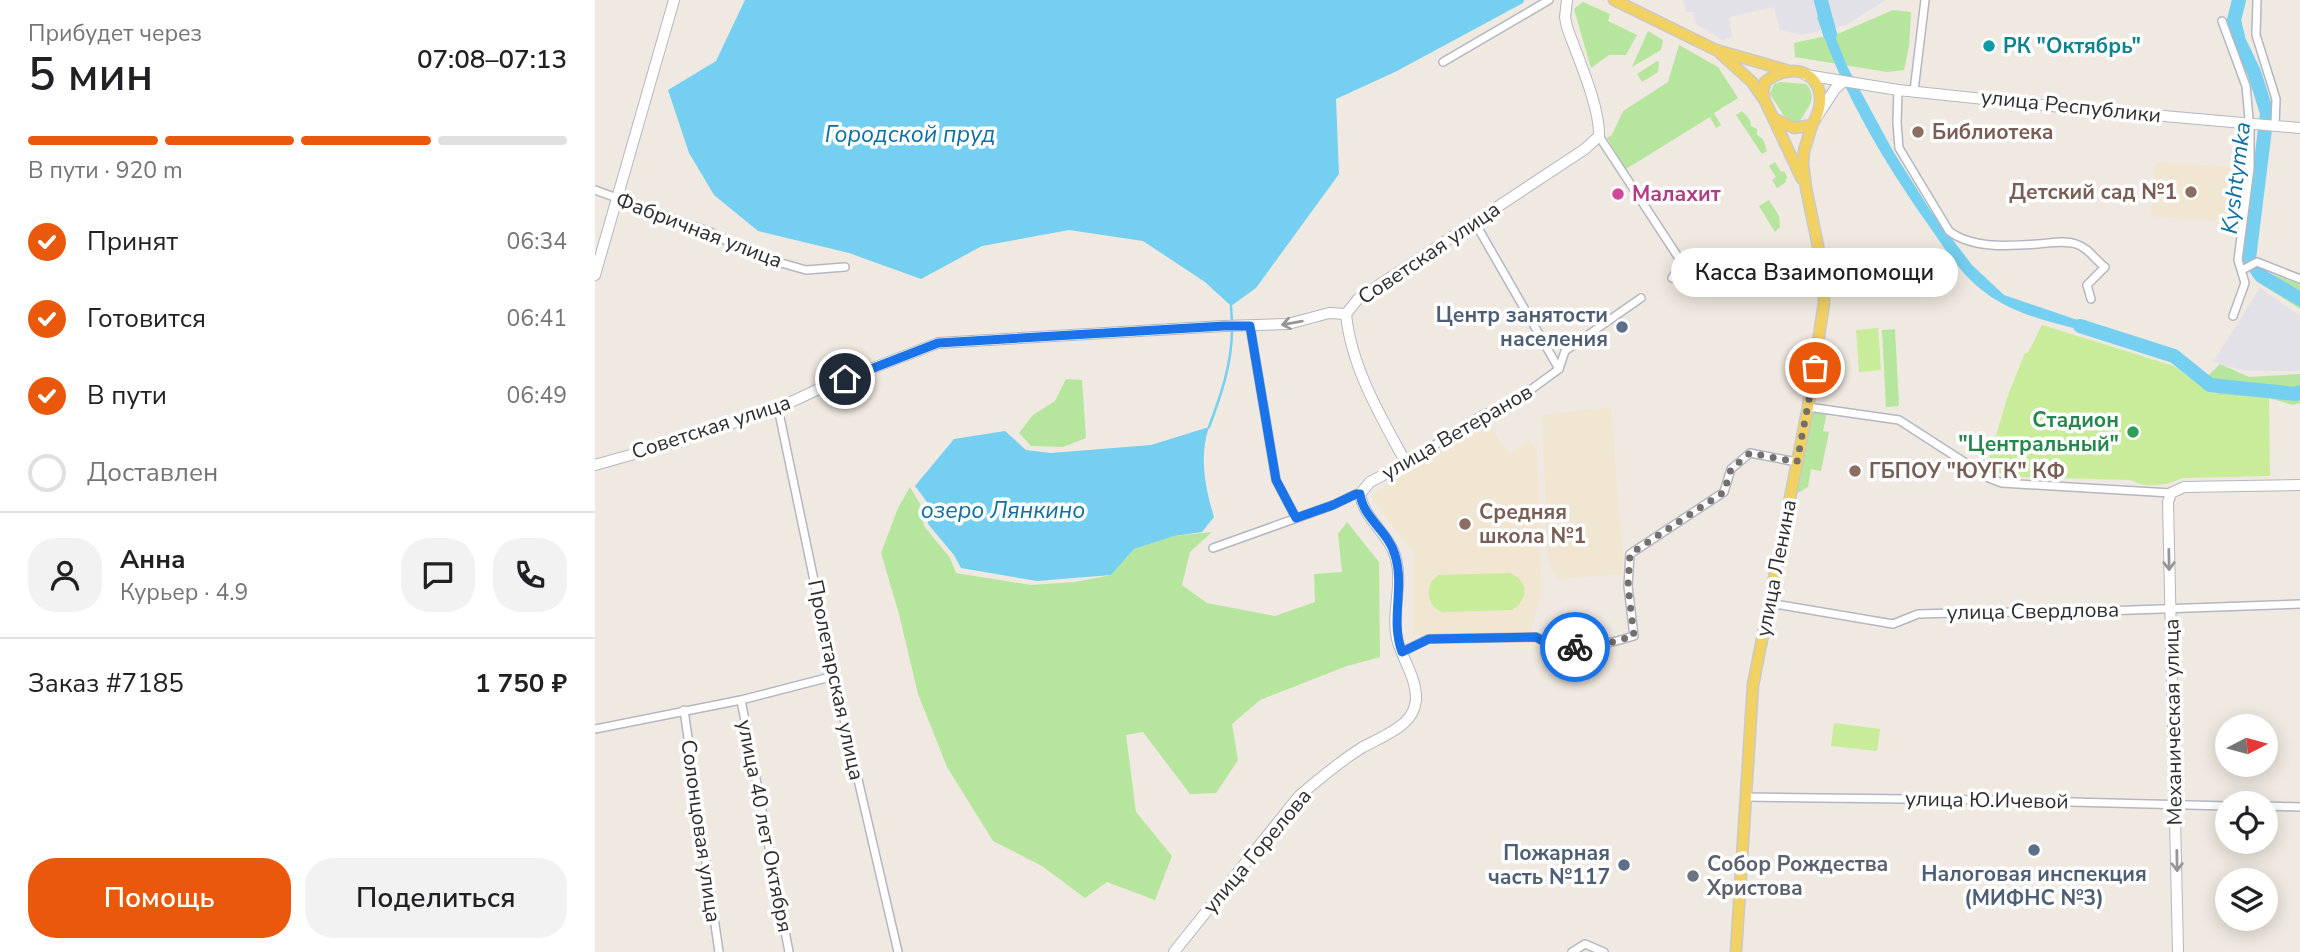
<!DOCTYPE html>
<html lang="ru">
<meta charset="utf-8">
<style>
:root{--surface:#fff;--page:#f2f2f2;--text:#202124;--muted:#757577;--line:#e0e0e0;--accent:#ea580c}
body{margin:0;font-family:"Nunito Sans",sans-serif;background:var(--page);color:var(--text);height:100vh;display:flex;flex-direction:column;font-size:26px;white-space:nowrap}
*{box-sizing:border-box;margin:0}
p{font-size:23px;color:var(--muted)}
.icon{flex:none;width:38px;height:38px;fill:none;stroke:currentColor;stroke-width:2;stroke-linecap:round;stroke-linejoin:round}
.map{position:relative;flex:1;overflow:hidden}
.drawer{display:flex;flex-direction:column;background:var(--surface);width:595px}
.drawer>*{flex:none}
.needle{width:46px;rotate:84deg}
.buttons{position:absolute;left:1620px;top:714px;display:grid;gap:14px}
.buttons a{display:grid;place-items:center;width:63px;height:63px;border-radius:50%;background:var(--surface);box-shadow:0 4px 18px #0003;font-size:35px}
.pin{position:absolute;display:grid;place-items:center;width:60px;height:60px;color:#fff;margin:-30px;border:4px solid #fff;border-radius:50%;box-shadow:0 2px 7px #0007}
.courier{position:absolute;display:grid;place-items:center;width:70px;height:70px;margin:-35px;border:5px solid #1a73e8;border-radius:50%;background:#fff;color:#222;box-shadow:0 2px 9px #0007}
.bubble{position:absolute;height:49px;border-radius:24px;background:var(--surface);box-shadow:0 4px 18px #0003;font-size:23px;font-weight:600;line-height:49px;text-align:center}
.head em{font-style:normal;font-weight:600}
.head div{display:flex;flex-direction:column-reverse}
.head{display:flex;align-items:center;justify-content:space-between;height:119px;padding:0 28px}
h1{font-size:46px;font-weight:600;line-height:52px}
.bar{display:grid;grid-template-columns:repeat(4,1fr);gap:10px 7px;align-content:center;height:84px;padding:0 28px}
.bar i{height:9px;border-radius:5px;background:var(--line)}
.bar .active{background:var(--accent)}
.bar p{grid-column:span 4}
.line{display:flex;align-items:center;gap:18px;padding:0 28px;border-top:2px solid var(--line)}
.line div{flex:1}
.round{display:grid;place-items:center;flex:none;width:74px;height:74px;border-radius:28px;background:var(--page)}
ol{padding:0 28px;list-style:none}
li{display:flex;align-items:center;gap:21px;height:77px}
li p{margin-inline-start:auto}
li .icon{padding:7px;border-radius:50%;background:var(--accent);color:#fff;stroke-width:4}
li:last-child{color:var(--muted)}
li i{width:38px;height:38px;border:4px solid var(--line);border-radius:50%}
.button{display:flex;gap:14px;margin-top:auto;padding:14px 28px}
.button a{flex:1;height:80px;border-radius:28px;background:var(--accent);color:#fff;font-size:28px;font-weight:600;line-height:80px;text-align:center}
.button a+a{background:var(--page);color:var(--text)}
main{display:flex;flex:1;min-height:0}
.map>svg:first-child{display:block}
.industrial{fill:#e3e1e8}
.education{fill:#f0e6d1}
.green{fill:#b6e59e}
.pitch{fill:#c9ec9a}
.water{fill:#75cff0}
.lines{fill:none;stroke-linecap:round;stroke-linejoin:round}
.stream{stroke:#75cff0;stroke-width:2.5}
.river{stroke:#75cff0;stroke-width:14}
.street-casing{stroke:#b4b7c1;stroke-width:10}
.secondary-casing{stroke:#b4b7c1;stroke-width:12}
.primary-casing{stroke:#c9c9c9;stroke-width:13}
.street{stroke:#fff;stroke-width:7}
.secondary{stroke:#fff;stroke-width:10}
.primary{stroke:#f2d163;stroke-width:10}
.oneway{stroke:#969696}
.done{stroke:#726f6d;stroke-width:7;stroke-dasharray:0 12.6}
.route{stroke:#1a73e8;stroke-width:9}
.culture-dot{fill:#0f9aa8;stroke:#fff;stroke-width:2.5}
.education-dot{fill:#8d6e63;stroke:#fff;stroke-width:2.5}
.hotel-dot{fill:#d1479c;stroke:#fff;stroke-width:2.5}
.service-dot{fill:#5c6f8a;stroke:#fff;stroke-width:2.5}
.leisure-dot{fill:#2e9e5b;stroke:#fff;stroke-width:2.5}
.worship-dot{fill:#6b7280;stroke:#fff;stroke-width:2.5}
.labels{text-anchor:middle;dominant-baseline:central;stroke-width:7;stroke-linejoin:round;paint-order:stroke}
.culture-label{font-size:21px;font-weight:bold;fill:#0d838f;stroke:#fff;text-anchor:start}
.street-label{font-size:21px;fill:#2e2e2e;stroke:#fff}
.education-label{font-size:21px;font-weight:bold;fill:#785e54;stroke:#fff;text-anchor:start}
.hotel-label{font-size:21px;font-weight:bold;fill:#b23c85;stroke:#fff;text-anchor:start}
.service-label{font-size:21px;font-weight:bold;fill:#4e5e75;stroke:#fff;text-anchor:end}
.leisure-label{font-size:21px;font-weight:bold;fill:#27864d;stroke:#fff;text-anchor:end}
.worship-label{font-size:21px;font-weight:bold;fill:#5b616d;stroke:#fff;text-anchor:start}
.water-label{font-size:23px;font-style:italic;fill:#0d6fa3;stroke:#fff}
</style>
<main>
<section class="drawer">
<div class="head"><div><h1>5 мин</h1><p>Прибудет через</p></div><em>07:08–07:13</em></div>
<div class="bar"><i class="active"></i><i class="active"></i><i class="active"></i><i></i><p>В пути · 920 m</p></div>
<ol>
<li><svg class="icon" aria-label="check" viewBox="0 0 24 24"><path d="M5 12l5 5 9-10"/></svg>Принят<p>06:34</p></li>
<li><svg class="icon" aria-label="check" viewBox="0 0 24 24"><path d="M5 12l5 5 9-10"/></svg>Готовится<p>06:41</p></li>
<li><svg class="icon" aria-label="check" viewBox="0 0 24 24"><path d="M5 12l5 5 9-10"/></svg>В пути<p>06:49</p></li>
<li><i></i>Доставлен</li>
</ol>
<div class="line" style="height:126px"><a class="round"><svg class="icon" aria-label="person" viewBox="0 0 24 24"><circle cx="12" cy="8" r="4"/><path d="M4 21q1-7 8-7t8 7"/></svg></a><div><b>Анна</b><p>Курьер · 4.9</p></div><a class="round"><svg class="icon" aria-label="chat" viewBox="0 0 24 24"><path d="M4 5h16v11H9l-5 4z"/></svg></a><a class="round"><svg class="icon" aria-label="phone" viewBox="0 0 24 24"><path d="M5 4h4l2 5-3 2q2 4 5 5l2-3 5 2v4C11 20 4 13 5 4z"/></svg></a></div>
<div class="line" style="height:91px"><div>Заказ #7185</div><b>1 750 ₽</b></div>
<div class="button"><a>Помощь</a><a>Поделиться</a></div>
</section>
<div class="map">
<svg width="1705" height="952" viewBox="0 0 1705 952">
<rect width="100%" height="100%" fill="#efe9e1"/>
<g class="industrial">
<path d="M1088 0H1291L1251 25 1207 35 1185 30 1179 7 1134 17 1137 37 1127 40 1100 23 1098 12H1091Z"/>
<path d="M1665 288 1705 316V371H1651L1618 362Z"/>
</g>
<g class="education">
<path d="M1560 162 1636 167 1631 222 1556 216Z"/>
<path d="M1016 407 1029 574 963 579 953 562 947 415Z"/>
<path d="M891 420 914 454 933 441 942 448 946 595 936 632 818 635V553L775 496Z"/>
</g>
<g class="green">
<path d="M988 2 1015 14 1013 21 1042 35 1031 55H1014L996 68 979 9Z"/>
<path d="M1298 10 1316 12 1314 46 1309 70 1292 72 1200 57 1199 43 1245 33Z"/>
<path d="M1053 31 1068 40 1066 50 1037 67Z"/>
<path d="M1084 45 1123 67 1143 98 1119 113 1126 125 1121 128 1115 117 1031 169 1012 138 1017 135 1028 111 1073 82Z"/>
<path d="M1062 61 1064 62 1063 72 1047 82 1042 74Z"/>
<path d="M1185 82 1211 84C1224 97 1212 109 1204 122L1201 124 1193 122 1175 94 1179 84Z"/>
<path d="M1147 111 1155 120 1156 126 1162 129V135L1168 139 1172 151 1167 154 1141 115Z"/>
<path d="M1180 162 1186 172 1189 171 1192 177 1190 183 1182 188 1177 180 1181 177 1174 166Z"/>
<path d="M1174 200 1184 216 1185 227 1180 232 1164 206Z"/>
<path d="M1676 274 1705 284V309L1666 284Z"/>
<path d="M1300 329 1304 406 1291 407 1287 330Z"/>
<path d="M1625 364 1654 377 1705 374V403L1698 405 1674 398 1624 395 1604 385Z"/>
<path d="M471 379 487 380 491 438 468 447 436 446 424 433 438 415 460 401Z"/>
<path d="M1220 411 1232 412 1228 431 1234 432 1226 471 1216 469 1213 487 1199 495 1216 414Z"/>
<path d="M315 487 325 504 329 526 355 558 361 573 436 585 480 582 516 575 539 549 579 536 617 532 595 552 587 585 612 603 680 616 720 602 719 574 747 572 743 534 752 522 784 562 785 657 752 666 665 700 637 724 643 760 621 793 595 794 548 732 531 735 541 812 577 856 560 900 512 882 490 898 447 866 398 841 352 767 323 694 304 614 286 553 303 508Z"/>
</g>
<g class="pitch">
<path d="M1447 325 1579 366 1604 385 1624 395 1674 398 1675 476 1587 478C1575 485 1549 489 1536 480L1424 477 1408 475 1392 466 1413 395 1430 353H1433Z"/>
<path d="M1283 328 1286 370 1264 372 1261 330Z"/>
<path d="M915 573C934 581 934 599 917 610L847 612C831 606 829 583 844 575Z"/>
<path d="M1239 723 1285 729 1282 751 1236 746Z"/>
</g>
<g class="water">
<path d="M150 0H929L928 3 800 72 741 99 744 174 661 288 636 306 610 282 548 241 474 230 387 246 326 279 254 253 163 231 119 195 94 153 73 90 121 61Z"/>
<path d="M1233 15 1241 39 1253 68 1298 151 1335 210 1377 265 1409 295 1503 327 1499 333C1466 325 1432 318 1403 301 1371 283 1352 252 1332 223 1287 159 1247 91 1222 17Z"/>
<path d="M614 427C604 456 610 488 619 517L607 532 579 536 539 549 516 575 442 581 366 568 359 555 333 524 332 502 320 486 359 439 410 431 431 450 456 453 556 445Z"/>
</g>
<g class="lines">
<g class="stream">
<path d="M636 306 637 322"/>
<path d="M614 427C626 395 637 364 637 329"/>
</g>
<g class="river">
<path d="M1644 0 1639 20 1644 41 1659 72 1672 113 1654 259 1666 276 1705 299"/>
<path d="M1226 1 1235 34"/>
<path d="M1485 326 1579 356 1615 385 1701 394 1705 392"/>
</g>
<g class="street-casing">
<g id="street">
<path d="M1662 0 1661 35 1681 99 1680 125"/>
<path d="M1627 21 1651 86 1655 130V168L1643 260 1650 283 1638 316"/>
<path d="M848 62 954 0"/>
<path d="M1303 90 1302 123 1304 148 1354 231C1377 249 1415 246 1443 244 1456 243 1470 240 1481 244 1494 248 1500 260 1510 267L1492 285 1496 299"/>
<path d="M1319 91 1330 0"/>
<path d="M1004 136 1087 263 1077 278"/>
<path d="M0 190 115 232 158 255 211 270 250 267"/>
<path d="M879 221 964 369"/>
<path d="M1647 270 1662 262 1705 279"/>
<path d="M655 326 681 480 701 518"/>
<path d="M1213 407 1304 420 1394 478 1407 483 1576 493"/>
<path d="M183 408 239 676 303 952"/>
<path d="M811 463 889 414 908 410 964 369 970 351 1046 298"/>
<path d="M618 548 738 505 761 494H765"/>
<path d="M1174 603 1298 624 1323 614 1396 612 1453 613 1705 604"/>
<path d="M807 652 833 639 941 637C969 656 1009 645 1039 636L1033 586 1035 554 1129 492 1136 469 1155 453 1202 462"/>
<path d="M146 700 194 952"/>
<path d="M89 710 124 952"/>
<path d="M0 729 146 700 239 676"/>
<path d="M1150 797 1396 800 1633 806"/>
<path d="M1671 806 1705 807"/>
<path d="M977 952 990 944 1009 952"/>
</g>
</g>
<g class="secondary-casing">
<g id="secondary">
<path d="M1211 75 1303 90 1456 106 1705 128"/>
<path d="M1223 115 1240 89 1248 82"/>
<path d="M0 275 79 0"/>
<path d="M751 314 763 299 990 149 1004 136C1005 106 982 56 972 27L970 17 972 0"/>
<path d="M0 465 71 445 183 408 226 388 343 343 629 326 693 324 734 313 751 314"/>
<path d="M579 952 704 796C724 779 745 761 768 747 781 740 798 733 809 723 816 717 820 709 821 700 822 678 807 659 802 639 796 613 808 585 801 559 795 534 769 520 765 494L775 482 811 463C786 417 756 367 751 314"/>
<path d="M1583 952 1573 502 1576 493 1589 487 1705 485"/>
</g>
</g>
<g class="primary-casing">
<g id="primary">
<path d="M1019 0 1121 50 1191 70"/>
<path d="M1126 54 1157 82 1168 98"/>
<path d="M1180 119 1199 128 1217 125C1242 84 1205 54 1170 82L1168 92 1170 101 1207 179"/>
<path d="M1141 952 1158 685 1213 407 1229 303 1228 270 1211 188 1208 164 1209 151 1217 125"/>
</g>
</g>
<use href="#street" class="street"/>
<use href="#secondary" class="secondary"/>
<use href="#primary" class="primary"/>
</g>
<defs><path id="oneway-shaft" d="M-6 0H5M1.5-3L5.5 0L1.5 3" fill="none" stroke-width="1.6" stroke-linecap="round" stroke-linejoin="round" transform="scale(1.75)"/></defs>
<g class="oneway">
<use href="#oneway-shaft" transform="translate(697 323) rotate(170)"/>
<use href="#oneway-shaft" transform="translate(1574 560) rotate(89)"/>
<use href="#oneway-shaft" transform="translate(1582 861) rotate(89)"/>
</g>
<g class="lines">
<path class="done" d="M980 647 1017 642 1039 636 1033 586 1035 554 1129 492 1136 469 1155 453 1202 462 1220 368"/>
<path class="route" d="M250 379 343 343 629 326H655L681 480 701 518 738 505 761 494H765C768 518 794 532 800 555 810 587 795 620 807 652L834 639 941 637C953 645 965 648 980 647"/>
</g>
<circle class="culture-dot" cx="1394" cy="46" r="7"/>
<g class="education-dot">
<circle cx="1323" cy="132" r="7"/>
<circle cx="1596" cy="192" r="7"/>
<circle cx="1260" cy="471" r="7"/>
<circle cx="870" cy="524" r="7"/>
</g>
<circle class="hotel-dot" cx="1023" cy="194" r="7"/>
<g class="service-dot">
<circle cx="1027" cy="327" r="7"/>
<circle cx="1439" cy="850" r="7"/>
<circle cx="1029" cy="865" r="7"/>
</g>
<circle class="leisure-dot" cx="1538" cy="432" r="7"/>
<circle class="worship-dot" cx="1098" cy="876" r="7"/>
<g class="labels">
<g class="culture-label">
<text x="1408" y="46">РК "Октябрь"</text>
</g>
<g class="street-label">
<text transform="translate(1476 106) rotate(6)">улица Республики</text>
<text transform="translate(104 230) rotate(21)">Фабричная улица</text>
<text transform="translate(834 253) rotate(-34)">Советская улица</text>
<text transform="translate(116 427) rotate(-18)">Советская улица</text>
<text transform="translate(862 432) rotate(-30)">улица Ветеранов</text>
<text transform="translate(1181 568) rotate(-79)">улица Ленина</text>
<text transform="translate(1438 611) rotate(-1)">улица Свердлова</text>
<text transform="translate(241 680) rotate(78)">Пролетарская улица</text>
<text transform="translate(1578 722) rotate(-91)">Механическая улица</text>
<text transform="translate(1392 800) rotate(1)">улица Ю.Ичевой</text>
<text transform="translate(170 826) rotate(79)">улица 40 лет Октября</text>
<text transform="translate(106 831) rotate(82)">Солонцовая улица</text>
<text transform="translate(662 851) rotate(-50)">улица Горелова</text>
</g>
<g class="education-label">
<text x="1337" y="132">Библиотека</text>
<text x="1582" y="192" text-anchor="end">Детский сад №1</text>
<text x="1274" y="471">ГБПОУ "ЮУГК" КФ</text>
<text x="884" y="512">Средняя<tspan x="884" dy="24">школа №1</tspan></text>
</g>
<g class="hotel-label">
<text x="1037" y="194">Малахит</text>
</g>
<g class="service-label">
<text x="1013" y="315">Центр занятости<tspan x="1013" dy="24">населения</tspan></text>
<text x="1015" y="853">Пожарная<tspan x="1015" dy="24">часть №117</tspan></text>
<text x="1439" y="874" text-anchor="middle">Налоговая инспекция<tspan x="1439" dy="24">(МИФНС №3)</tspan></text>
</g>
<g class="leisure-label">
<text x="1524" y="420">Стадион<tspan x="1524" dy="24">"Центральный"</tspan></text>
</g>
<g class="worship-label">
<text x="1112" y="864">Собор Рождества<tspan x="1112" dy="24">Христова</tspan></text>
</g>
<g class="water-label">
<text x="315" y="134">Городской пруд</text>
<text transform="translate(1641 178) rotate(-83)">Kyshtymka</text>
<text x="408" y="510">озеро Лянкино</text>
</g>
</g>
</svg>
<div class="buttons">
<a><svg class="needle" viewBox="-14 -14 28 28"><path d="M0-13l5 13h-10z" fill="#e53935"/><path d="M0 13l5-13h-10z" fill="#757577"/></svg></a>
<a><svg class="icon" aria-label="locate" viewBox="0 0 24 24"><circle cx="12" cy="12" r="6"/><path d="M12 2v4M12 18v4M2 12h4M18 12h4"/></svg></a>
<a><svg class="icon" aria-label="layers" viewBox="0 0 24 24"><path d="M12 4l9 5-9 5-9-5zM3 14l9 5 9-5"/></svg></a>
</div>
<div class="pin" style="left:1220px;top:368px;background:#ea580c"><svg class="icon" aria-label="bag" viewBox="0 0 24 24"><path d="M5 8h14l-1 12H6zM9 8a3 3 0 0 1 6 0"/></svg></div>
<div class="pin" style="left:250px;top:379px;background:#1f2937"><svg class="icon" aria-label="home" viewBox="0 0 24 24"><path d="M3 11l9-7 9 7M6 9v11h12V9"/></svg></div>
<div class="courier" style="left:980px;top:647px"><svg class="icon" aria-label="bike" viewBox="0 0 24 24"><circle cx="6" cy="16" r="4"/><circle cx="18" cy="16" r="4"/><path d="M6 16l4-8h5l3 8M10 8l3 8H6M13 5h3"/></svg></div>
<div class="bubble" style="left:1076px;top:248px;width:287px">Касса Взаимопомощи</div>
</div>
</main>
